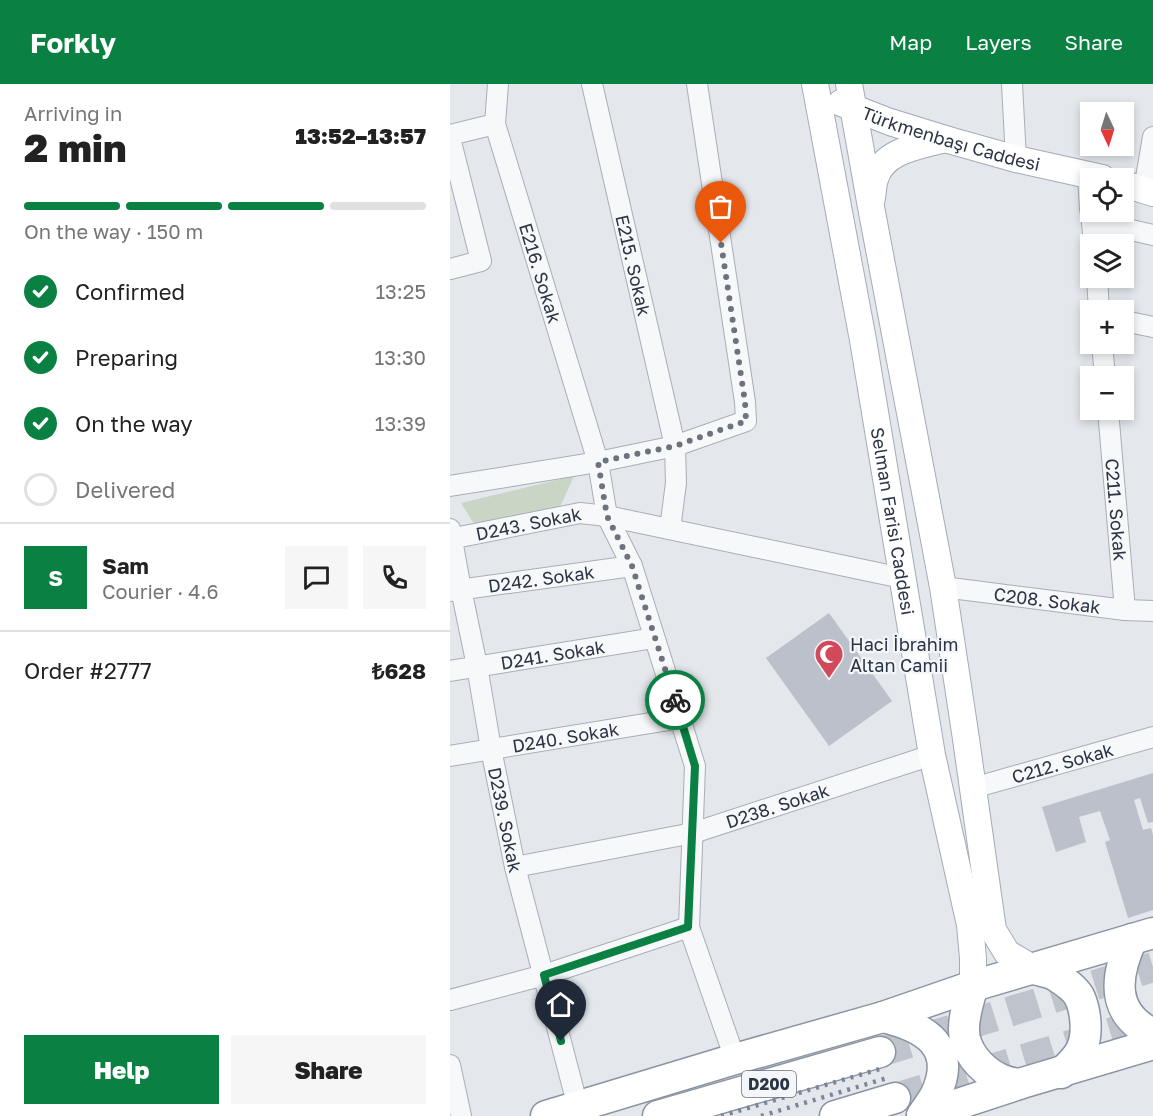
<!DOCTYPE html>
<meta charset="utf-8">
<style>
:root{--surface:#fff;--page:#f6f6f6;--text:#222;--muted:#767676;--line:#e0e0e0;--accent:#0b8043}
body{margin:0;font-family:"Golos Text",sans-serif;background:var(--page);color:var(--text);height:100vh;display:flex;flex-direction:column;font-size:22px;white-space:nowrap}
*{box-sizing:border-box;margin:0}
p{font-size:20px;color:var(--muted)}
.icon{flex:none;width:33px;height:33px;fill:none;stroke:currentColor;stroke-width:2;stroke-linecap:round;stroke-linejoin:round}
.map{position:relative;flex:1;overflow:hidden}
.sheet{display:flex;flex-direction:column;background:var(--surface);width:450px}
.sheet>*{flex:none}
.needle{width:39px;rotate:176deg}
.buttons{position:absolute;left:630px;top:18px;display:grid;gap:12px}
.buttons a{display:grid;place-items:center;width:54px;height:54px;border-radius:0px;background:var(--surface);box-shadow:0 3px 9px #0003;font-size:30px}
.pin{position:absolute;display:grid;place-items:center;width:51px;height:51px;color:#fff;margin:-62px -26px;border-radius:50% 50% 50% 0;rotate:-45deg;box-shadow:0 0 6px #0007}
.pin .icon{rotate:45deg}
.courier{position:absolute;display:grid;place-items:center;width:60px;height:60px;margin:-30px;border:4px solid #0b8043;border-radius:50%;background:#fff;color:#222;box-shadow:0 2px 8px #0007}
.headline em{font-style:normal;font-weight:800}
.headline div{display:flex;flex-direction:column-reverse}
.headline{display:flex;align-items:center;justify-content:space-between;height:102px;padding:0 24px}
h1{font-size:39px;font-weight:800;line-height:45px}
.bar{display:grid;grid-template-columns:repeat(4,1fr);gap:9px 6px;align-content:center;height:72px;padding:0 24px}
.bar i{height:8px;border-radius:4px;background:var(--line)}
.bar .on{background:var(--accent)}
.bar p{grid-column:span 4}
.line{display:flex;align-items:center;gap:15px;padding:0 24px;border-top:2px solid var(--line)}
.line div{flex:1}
.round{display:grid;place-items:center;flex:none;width:63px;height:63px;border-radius:0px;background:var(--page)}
ol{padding:0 24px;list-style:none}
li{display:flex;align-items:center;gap:18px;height:66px}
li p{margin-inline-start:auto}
li .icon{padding:6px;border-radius:50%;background:var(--accent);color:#fff;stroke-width:4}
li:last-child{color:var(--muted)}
li i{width:33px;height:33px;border:3px solid var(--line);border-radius:50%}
.primary-button{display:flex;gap:12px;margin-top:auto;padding:12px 24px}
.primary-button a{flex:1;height:69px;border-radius:0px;background:var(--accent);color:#fff;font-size:24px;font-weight:800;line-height:69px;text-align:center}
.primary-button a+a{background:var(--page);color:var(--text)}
header{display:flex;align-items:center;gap:36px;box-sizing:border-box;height:84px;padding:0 30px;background:var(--accent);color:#fff}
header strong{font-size:28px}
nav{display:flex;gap:33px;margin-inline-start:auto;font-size:21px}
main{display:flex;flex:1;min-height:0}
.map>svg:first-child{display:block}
.green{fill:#c9d6c5}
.building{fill:#bbc0ca}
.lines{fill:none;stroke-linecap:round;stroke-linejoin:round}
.highway-tunnel{stroke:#bfc3cb;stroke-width:30;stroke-dasharray:30 15;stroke-linecap:butt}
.minor-casing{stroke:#a9aeb7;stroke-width:22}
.major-casing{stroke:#a3abb8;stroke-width:28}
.highway-casing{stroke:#8b94a3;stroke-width:33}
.minor{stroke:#f7f8fa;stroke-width:20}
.major{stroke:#fff;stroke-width:26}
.highway{stroke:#fff;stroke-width:30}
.rail{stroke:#7d8696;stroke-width:4.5;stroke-dasharray:3 6;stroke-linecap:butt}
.done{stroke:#6c737f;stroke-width:6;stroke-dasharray:0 10.8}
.route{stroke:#0b8043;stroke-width:8}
.labels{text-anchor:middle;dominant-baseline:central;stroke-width:4.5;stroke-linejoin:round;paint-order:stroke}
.shield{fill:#f4f6f9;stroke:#676e7b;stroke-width:1.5}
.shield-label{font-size:16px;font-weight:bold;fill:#2b3445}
.street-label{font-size:18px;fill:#2b3445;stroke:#f4f6f9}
.poi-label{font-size:18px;fill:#2b3445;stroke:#f4f6f9;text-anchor:start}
</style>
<header>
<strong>Forkly</strong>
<nav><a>Map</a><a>Layers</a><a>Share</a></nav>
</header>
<main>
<section class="sheet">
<div class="headline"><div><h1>2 min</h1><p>Arriving in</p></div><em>13:52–13:57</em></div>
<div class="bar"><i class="on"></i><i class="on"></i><i class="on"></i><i></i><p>On the way · 150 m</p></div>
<ol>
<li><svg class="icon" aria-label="check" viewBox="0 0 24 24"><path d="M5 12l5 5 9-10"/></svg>Confirmed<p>13:25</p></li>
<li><svg class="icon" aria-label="check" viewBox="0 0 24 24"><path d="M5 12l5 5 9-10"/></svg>Preparing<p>13:30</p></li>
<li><svg class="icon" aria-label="check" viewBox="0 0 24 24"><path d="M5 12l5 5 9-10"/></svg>On the way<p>13:39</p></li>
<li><i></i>Delivered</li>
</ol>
<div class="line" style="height:108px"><b class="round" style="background:var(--accent);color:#fff">S</b><div><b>Sam</b><p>Courier · 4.6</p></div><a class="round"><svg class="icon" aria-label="chat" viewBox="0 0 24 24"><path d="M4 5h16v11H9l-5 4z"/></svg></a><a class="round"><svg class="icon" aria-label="phone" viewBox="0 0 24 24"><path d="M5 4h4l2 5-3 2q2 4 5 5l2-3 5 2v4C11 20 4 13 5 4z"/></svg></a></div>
<div class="line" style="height:78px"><div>Order #2777</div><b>₺628</b></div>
<div class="primary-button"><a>Help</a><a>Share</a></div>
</section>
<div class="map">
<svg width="703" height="1032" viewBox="0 0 703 1032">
<rect width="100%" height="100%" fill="#e4e7ec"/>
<path class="green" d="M124 392 110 423 26 443 11 419Z"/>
<g class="building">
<path d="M379 529 442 617 379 662 316 574Z"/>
<path d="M703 689V738L698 739 690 714 684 716 693 746 701 744 703 751V826L678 834 655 758 660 756 650 727 629 733 636 758 606 768 592 723Z"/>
</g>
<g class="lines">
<g class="highway-tunnel">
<path d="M430 968 703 883"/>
<path d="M445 1014 703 936"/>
</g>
<g class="minor-casing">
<g id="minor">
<path id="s1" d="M48 0 45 40 148 378 157 432 182 482 245 682 239 843 285 975"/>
<path id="s2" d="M142 0 225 362 226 399 220 445"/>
<path d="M562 0 566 75"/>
<path d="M0 51 45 40"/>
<path d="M0 54 31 177 0 185"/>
<path d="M638 91 640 125"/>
<path d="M694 105 703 53"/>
<path d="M641 128 644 160"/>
<path d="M642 137 703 151"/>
<path d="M647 194 649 226"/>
<path d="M674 237 703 243"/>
<path d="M652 260 655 292"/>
<path id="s3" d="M658 326 675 526"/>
<path d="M0 402 148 378 225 362 296 337 295 318 247 0"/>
<path id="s4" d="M0 445 11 505 27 582 41 665 65 783 128 1023"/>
<path id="s5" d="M0 455 130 429 157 432 452 494"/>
<path id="s6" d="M493 503 675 526 703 527"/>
<path id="s7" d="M0 507 182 482"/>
<path id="s8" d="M0 587 204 554"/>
<path id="s9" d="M0 672 231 634"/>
<path id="s10" d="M523 704 703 653"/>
<path id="s11" d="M65 783 243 749 482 671"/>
<path d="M0 916 94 891 239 843"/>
<path d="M0 981 11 1032"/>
</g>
</g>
<g class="major-casing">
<g id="major">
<path id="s12" d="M365 0 413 256 482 671 520 841 523 874V902"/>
<path d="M399 0 421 123 493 503 516 655 543 846 557 869 584 885"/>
<path id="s13" d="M391 19 440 38 495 55 566 75 652 94"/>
<path d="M674 100 703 109"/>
<path d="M422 114C423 108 423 101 425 95 433 66 470 62 495 55"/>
</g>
</g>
<g class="highway-casing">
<g id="highway">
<path d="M682 855C665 892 660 929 703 950"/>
<path d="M584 885C591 887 600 888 606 892 614 897 626 905 630 914 636 928 638 950 632 964 628 974 619 982 611 989"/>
<path d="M523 902C519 915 514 930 514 944 513 966 531 986 550 995 556 998 563 999 569 1000"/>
<path d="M433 933C475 943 509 963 485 1012 481 1019 476 1025 472 1032"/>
<path d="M96 1032 285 975 433 933 523 902 703 849"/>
<path d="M208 1032 430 968"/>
<path d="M385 1032 445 1014"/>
<path d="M472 1032 569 1000 703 960"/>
</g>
</g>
<use href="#minor" class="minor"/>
<use href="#major" class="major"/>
<use href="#highway" class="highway"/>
<g class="rail">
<path d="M271 1032 433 984"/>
<path d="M311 1032 437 994"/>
</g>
</g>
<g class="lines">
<path class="done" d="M225 616 182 482 157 432 148 378 225 362 296 337 295 318 271 159"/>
<path class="route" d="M111 957 94 891 238 843 245 682 225 616"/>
</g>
<defs>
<g id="mosque-pin" transform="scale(1.5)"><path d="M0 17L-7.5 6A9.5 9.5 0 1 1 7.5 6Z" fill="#d1495b" stroke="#f4f6f9"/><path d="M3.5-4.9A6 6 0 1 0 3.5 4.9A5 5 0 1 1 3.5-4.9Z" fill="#fff"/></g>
</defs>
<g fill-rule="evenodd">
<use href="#mosque-pin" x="379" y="570"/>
</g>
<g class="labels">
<rect class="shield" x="292" y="987" width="54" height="26" rx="4.5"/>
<g class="shield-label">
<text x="319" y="1000">D200</text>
</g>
<g class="street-label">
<text stroke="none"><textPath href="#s13" startOffset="116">Türkmenbaşı Caddesi</textPath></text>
<text stroke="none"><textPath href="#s2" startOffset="186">E215. Sokak</textPath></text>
<text stroke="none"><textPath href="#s1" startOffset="196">E216. Sokak</textPath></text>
<text stroke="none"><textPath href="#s3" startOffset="100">C211. Sokak</textPath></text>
<text stroke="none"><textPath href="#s12" startOffset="444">Selman Farisi Caddesi</textPath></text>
<text stroke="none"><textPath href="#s5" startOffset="80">D243. Sokak</textPath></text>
<text stroke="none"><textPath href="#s7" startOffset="92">D242. Sokak</textPath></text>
<text stroke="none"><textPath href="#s6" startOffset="105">C208. Sokak</textPath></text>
<text stroke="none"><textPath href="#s8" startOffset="104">D241. Sokak</textPath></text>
<text stroke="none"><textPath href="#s9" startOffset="117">D240. Sokak</textPath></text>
<text stroke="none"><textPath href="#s10" startOffset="93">C212. Sokak</textPath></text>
<text stroke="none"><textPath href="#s11" startOffset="270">D238. Sokak</textPath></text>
<text stroke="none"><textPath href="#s4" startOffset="296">D239. Sokak</textPath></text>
</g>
<g class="poi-label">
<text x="400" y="560">Haci İbrahim<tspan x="400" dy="21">Altan Camii</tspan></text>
</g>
</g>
</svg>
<div class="buttons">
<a><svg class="needle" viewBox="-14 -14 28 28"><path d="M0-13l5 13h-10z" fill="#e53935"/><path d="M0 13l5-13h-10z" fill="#767676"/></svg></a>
<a><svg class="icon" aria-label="locate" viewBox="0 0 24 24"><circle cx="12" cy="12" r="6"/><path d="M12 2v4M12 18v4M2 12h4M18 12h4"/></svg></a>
<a><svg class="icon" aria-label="layers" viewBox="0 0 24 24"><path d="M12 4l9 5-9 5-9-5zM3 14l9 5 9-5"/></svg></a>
<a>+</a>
<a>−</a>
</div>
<div class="pin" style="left:271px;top:159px;background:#ea580c"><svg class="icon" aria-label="bag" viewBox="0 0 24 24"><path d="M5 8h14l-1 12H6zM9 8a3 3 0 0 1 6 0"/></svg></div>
<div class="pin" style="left:111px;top:957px;background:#1f2937"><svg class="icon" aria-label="home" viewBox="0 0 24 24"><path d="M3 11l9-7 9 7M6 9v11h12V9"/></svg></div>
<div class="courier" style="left:225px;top:616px"><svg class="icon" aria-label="bike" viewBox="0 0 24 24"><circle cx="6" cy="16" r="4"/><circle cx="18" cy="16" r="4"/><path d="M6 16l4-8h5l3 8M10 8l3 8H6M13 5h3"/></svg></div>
</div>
</main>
